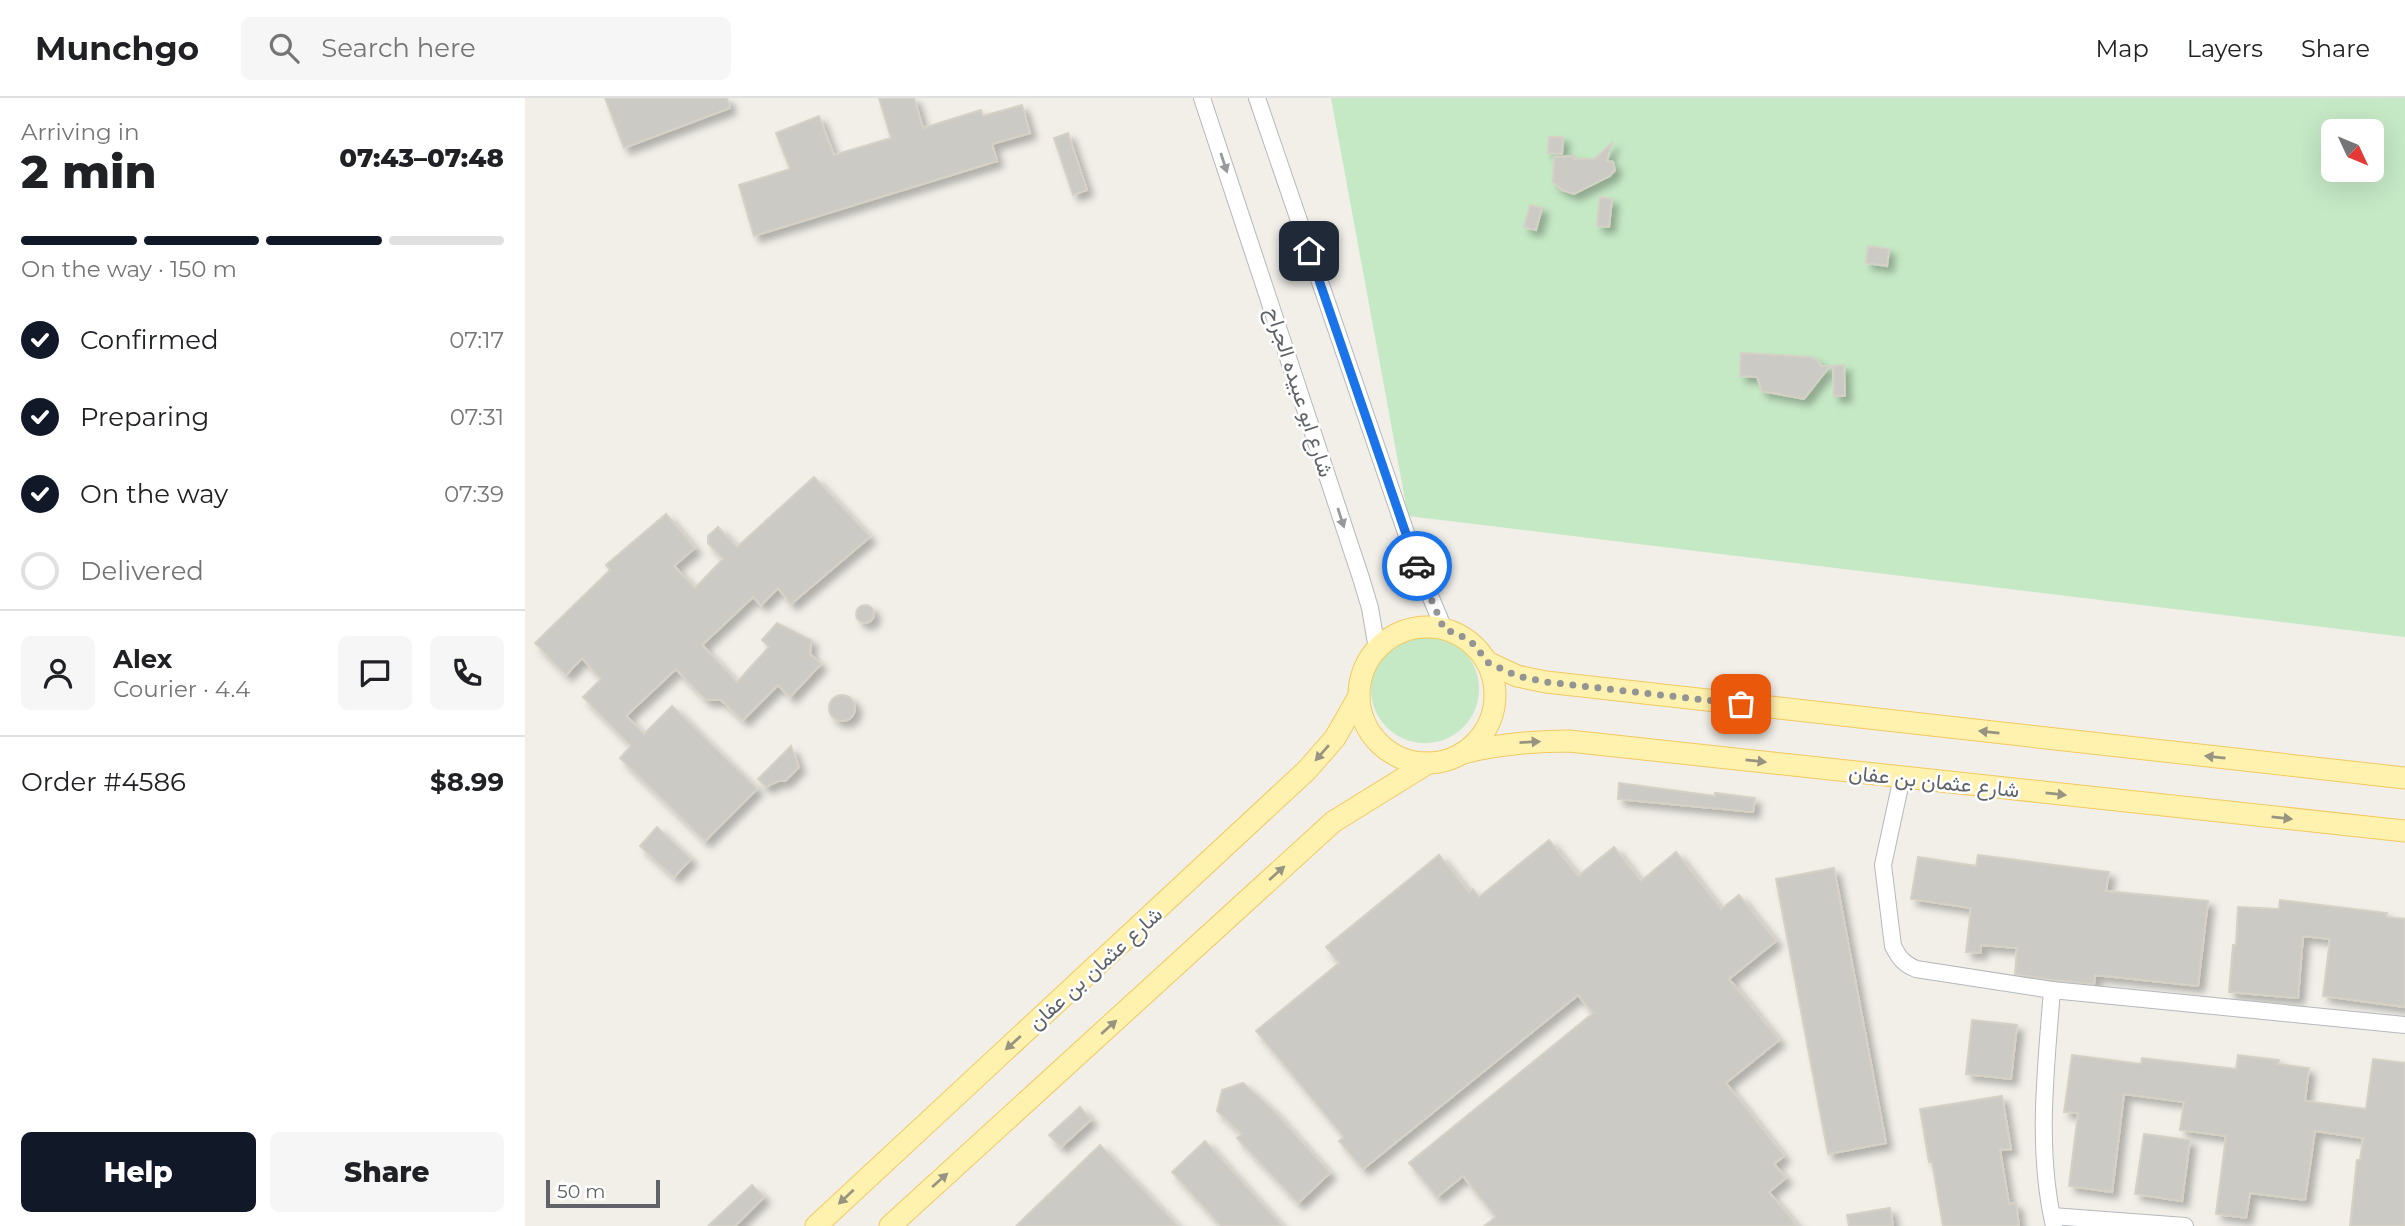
<!DOCTYPE html>
<meta charset="utf-8">
<style>
:root{--surface:#fff;--page:#f6f6f6;--text:#202124;--muted:#757577;--line:#e0e0e0;--accent:#111827}
body{margin:0;font-family:Montserrat,Vazirmatn,sans-serif;background:var(--page);color:var(--text);height:100vh;display:flex;flex-direction:column;font-size:26px;white-space:nowrap}
*{box-sizing:border-box;margin:0}
p{font-size:23px;color:var(--muted)}
.icon{flex:none;width:38px;height:38px;fill:none;stroke:currentColor;stroke-width:2;stroke-linecap:round;stroke-linejoin:round}
.map{position:relative;flex:1;overflow:hidden}
.details{display:flex;flex-direction:column;background:var(--surface);width:525px}
.details>*{flex:none}
.needle{width:46px;rotate:134deg}
.buttons{position:absolute;left:1796px;top:21px;display:grid;gap:14px}
.buttons a{display:grid;place-items:center;width:63px;height:63px;border-radius:10px;background:var(--surface);box-shadow:0 7px 28px #0002;font-size:35px}
.scale{position:absolute;left:21px;bottom:18px;width:114px;box-sizing:border-box;padding-left:7px;border:4px solid #5f6368;border-top:0;font-size:19px;line-height:24px;white-space:nowrap;color:#5f6368;-webkit-text-stroke:5px #fff;paint-order:stroke}
.pin{position:absolute;display:grid;place-items:center;width:60px;height:60px;color:#fff;margin:-30px;border-radius:14px;box-shadow:0 4px 10px #0006}
.courier{position:absolute;display:grid;place-items:center;width:70px;height:70px;margin:-35px;border:5px solid #1a73e8;border-radius:50%;background:#fff;color:#222;box-shadow:0 2px 9px #0007}
.summary em{font-style:normal;font-weight:800}
.summary div{display:flex;flex-direction:column-reverse}
.summary{display:flex;align-items:center;justify-content:space-between;height:119px;padding:0 21px}
h1{font-size:46px;font-weight:800;line-height:52px}
.bar{display:grid;grid-template-columns:repeat(4,1fr);gap:10px 7px;align-content:center;height:84px;padding:0 21px}
.bar i{height:9px;border-radius:5px;background:var(--line)}
.bar .on{background:var(--accent)}
.bar p{grid-column:span 4}
.line{display:flex;align-items:center;gap:18px;padding:0 21px;border-top:2px solid var(--line)}
.line div{flex:1}
.round{display:grid;place-items:center;flex:none;width:74px;height:74px;border-radius:10px;background:var(--page)}
ol{padding:0 21px;list-style:none}
li{display:flex;align-items:center;gap:21px;height:77px}
li p{margin-inline-start:auto}
li .icon{padding:7px;border-radius:50%;background:var(--accent);color:#fff;stroke-width:4}
li:last-child{color:var(--muted)}
li i{width:38px;height:38px;border:4px solid var(--line);border-radius:50%}
.cta{display:flex;gap:14px;margin-top:auto;padding:14px 21px}
.cta a{flex:1;height:80px;border-radius:10px;background:var(--accent);color:#fff;font-size:28px;font-weight:800;line-height:80px;text-align:center}
.cta a+a{background:var(--page);color:var(--text)}
header{display:flex;align-items:center;gap:42px;box-sizing:border-box;height:98px;padding:0 35px;background:var(--surface);border-bottom:2px solid var(--line)}
header strong{font-size:33px}
nav{display:flex;gap:38px;margin-inline-start:auto;font-size:24px}
.search{width:490px;height:63px;background:var(--page);display:flex;align-items:center;gap:18px;box-sizing:border-box;padding:0 24px;border-radius:10px;color:var(--muted);font-size:26px}
main{display:flex;flex:1;min-height:0}
.map>svg:first-child{display:block}
.green{fill:#c5e8c5;fill-rule:evenodd}
.building{fill:#cccac5;stroke:#d6d1c6;stroke-width:2;filter:url(#shadow)}
.lines{fill:none;stroke-linecap:round;stroke-linejoin:round}
.minor-casing{stroke:#b5b8bc;stroke-width:18}
.major-casing{stroke:#f2c960;stroke-width:23}
.minor{stroke:#fff;stroke-width:16}
.major{stroke:#fff2af;stroke-width:21}
.oneway{fill:#979a9d}
.oneway2{fill:#979581}
.done{stroke:#929495;stroke-width:7;stroke-dasharray:0 12.6}
.route{stroke:#1a73e8;stroke-width:9}
.labels{text-anchor:middle;dominant-baseline:central;stroke-width:5;stroke-linejoin:round;paint-order:stroke}
.street-label{font-size:21px;fill:#5f6368;stroke:#fff}
</style>
<header>
<strong>Munchgo</strong>
<div class="search"><svg class="icon" aria-label="search" viewBox="0 0 24 24"><circle cx="10" cy="10" r="6"/><path d="M15 15l6 6"/></svg>Search here</div>
<nav><a>Map</a><a>Layers</a><a>Share</a></nav>
</header>
<main>
<section class="details">
<div class="summary"><div><h1>2 min</h1><p>Arriving in</p></div><em>07:43–07:48</em></div>
<div class="bar"><i class="on"></i><i class="on"></i><i class="on"></i><i></i><p>On the way · 150 m</p></div>
<ol>
<li><svg class="icon" aria-label="check" viewBox="0 0 24 24"><path d="M5 12l5 5 9-10"/></svg>Confirmed<p>07:17</p></li>
<li><svg class="icon" aria-label="check" viewBox="0 0 24 24"><path d="M5 12l5 5 9-10"/></svg>Preparing<p>07:31</p></li>
<li><svg class="icon" aria-label="check" viewBox="0 0 24 24"><path d="M5 12l5 5 9-10"/></svg>On the way<p>07:39</p></li>
<li><i></i>Delivered</li>
</ol>
<div class="line" style="height:126px"><a class="round"><svg class="icon" aria-label="person" viewBox="0 0 24 24"><circle cx="12" cy="8" r="4"/><path d="M4 21q1-7 8-7t8 7"/></svg></a><div><b>Alex</b><p>Courier · 4.4</p></div><a class="round"><svg class="icon" aria-label="chat" viewBox="0 0 24 24"><path d="M4 5h16v11H9l-5 4z"/></svg></a><a class="round"><svg class="icon" aria-label="phone" viewBox="0 0 24 24"><path d="M5 4h4l2 5-3 2q2 4 5 5l2-3 5 2v4C11 20 4 13 5 4z"/></svg></a></div>
<div class="line" style="height:91px"><div>Order #4586</div><b>$8.99</b></div>
<div class="cta"><a>Help</a><a>Share</a></div>
</section>
<div class="map">
<svg width="1880" height="1128" viewBox="0 0 1880 1128">
<defs>
<filter id="shadow"><feDropShadow dx="6" dy="6" stdDeviation="3.5" flood-color="#0004"/></filter>
</defs>
<rect width="100%" height="100%" fill="#f1efe8"/>
<g class="green">
<path d="M806 0H1880V539L883 418ZM1808 33H1846V72H1808Z"/>
<circle cx="900" cy="591" r="54"/>
</g>
<g class="building">
<path d="M80 0H202L205 10 99 50Z"/>
<path d="M354 0H389L398 30 456 12 458 18 497 7 505 35 467 46 472 63 229 138 214 87 265 71 251 35 294 18 309 57 366 40Z"/>
<path d="M543 35 562 92 548 97 529 40Z"/>
<path d="M1024 39H1038L1037 56 1023 55Z"/>
<path d="M1087 45 1082 63 1088 64 1090 72 1085 78 1049 96 1037 92 1028 84 1029 59 1050 58 1049 61H1069Z"/>
<path d="M1075 99 1087 101 1084 129 1072 128Z"/>
<path d="M1005 107 1017 110 1011 132 999 129Z"/>
<path d="M1343 148 1364 151 1362 168 1341 165Z"/>
<path d="M1216 255 1286 259 1294 264 1296 268H1305L1279 301 1237 293 1232 279 1215 278Z"/>
<path d="M1319 267 1320 298H1309L1308 268Z"/>
<path d="M289 379 345 439 266 506 253 490 236 507 228 499 177 547 212 584 244 549 237 542 252 525 286 542 285 556 296 566 265 599 253 587 218 622 196 602H181L151 571 101 618 119 636 147 608 232 691 180 743 95 660 106 648 58 599 76 581 57 560 41 577 10 545 85 472 81 467 141 416 170 450 149 468 170 490 198 461 183 445V438L193 429 212 449Z"/>
<circle cx="340" cy="516" r="9"/>
<circle cx="317" cy="610" r="13"/>
<path d="M266 648 274 669 260 683H253L241 689 233 681Z"/>
<path d="M1094 685 1190 698V695L1230 700 1228 714 1093 701Z"/>
<path d="M132 729 166 761 149 779 115 748Z"/>
<path d="M1024 742 1053 778 1089 749 1116 783 1151 754 1196 811 1214 797 1251 843 1204 881 1254 942 1201 985 1259 1058 1249 1066 1261 1080 1244 1094 1272 1128H959L971 1119 938 1078 912 1099 884 1065 1068 915 1053 897 838 1071 814 1043 819 1039 731 933 814 865 801 849 914 757 944 794 948 791 954 799Z"/>
<path d="M1453 757 1584 774 1581 793 1683 803 1673 888 1570 877 1569 886 1528 882 1490 876 1492 850 1456 847V855L1441 854 1446 810 1386 801 1393 759 1451 768Z"/>
<path d="M1309 770 1361 1045 1303 1056 1251 781Z"/>
<path d="M1755 802 1862 815 1861 819 1880 821V909L1798 898 1805 841 1778 838 1773 900 1704 894 1708 847H1711L1713 809 1754 811Z"/>
<path d="M1447 922 1492 927 1486 981 1441 976Z"/>
<path d="M1547 957 1616 966 1617 960 1711 971 1713 957 1754 962 1753 966 1784 970 1780 1003 1841 1011 1848 961 1880 965V1128H1825L1832 1062H1835L1838 1040 1790 1033 1780 1102 1725 1095 1721 1120 1691 1116 1701 1038 1655 1032 1659 1004 1599 996 1587 1094 1544 1088 1553 1015 1539 1014Z"/>
<path d="M718 985 747 1011 805 1075 773 1105 712 1040 717 1036 692 1013 697 992Z"/>
<path d="M1477 998 1486 1051 1475 1052 1484 1106 1491 1105 1494 1128H1418L1407 1064H1404L1395 1011Z"/>
<path d="M555 1009 566 1022 536 1049 524 1037Z"/>
<path d="M1619 1036 1665 1042 1657 1103 1610 1096Z"/>
<path d="M680 1043 757 1128H696L647 1074Z"/>
<path d="M575 1047 653 1128H491Z"/>
<path d="M227 1087 239 1099 210 1128H183Z"/>
<path d="M1365 1110 1368 1128H1324L1322 1117Z"/>
</g>
<g class="lines">
<g class="minor-casing">
<g id="minor">
<path d="M677 0 836 480 845 510 852 551"/>
<path d="M732 0 891 464 919 531"/>
<path d="M1377 679 1358 767 1368 848C1374 860 1379 866 1391 871L1527 892"/>
<path d="M1527 1118 1660 1128"/>
<path d="M1529 1128C1511 1051 1521 970 1527 892L1880 927"/>
</g>
</g>
<g class="major-casing">
<g id="major">
<circle cx="902" cy="597" r="68"/>
<path d="M962 564 992 578 1021 584 1880 680"/>
<path d="M938 655C974 646 1007 643 1044 643L1880 733"/>
<path d="M291 1128 782 672 810 640 834 598"/>
<path d="M365 1128 808 724 903 665"/>
</g>
</g>
<use href="#minor" class="minor"/>
<use href="#major" class="major"/>
</g>
<defs><path id="oneway-solid" d="M-6-.8H1V-3.2L6.5 0L1 3.2V.8H-6Z" transform="scale(1.75)"/></defs>
<g class="oneway">
<use href="#oneway-solid" transform="translate(699 65) rotate(72)"/>
<use href="#oneway-solid" transform="translate(816 420) rotate(72)"/>
</g>
<g class="oneway2">
<use href="#oneway-solid" transform="translate(1464 634) rotate(-174)"/>
<use href="#oneway-solid" transform="translate(1005 644) rotate(-3)"/>
<use href="#oneway-solid" transform="translate(797 655) rotate(131)"/>
<use href="#oneway-solid" transform="translate(1690 659) rotate(-174)"/>
<use href="#oneway-solid" transform="translate(1231 663) rotate(6)"/>
<use href="#oneway-solid" transform="translate(1531 696) rotate(6)"/>
<use href="#oneway-solid" transform="translate(1757 720) rotate(6)"/>
<use href="#oneway-solid" transform="translate(752 775) rotate(-42)"/>
<use href="#oneway-solid" transform="translate(584 929) rotate(-42)"/>
<use href="#oneway-solid" transform="translate(488 945) rotate(138)"/>
<use href="#oneway-solid" transform="translate(415 1082) rotate(-42)"/>
<use href="#oneway-solid" transform="translate(321 1099) rotate(137)"/>
</g>
<g class="lines">
<path class="done" d="M892 468 919 531 935 537 950 547 962 564 992 578 1021 584 1216 606"/>
<path class="route" d="M784 153 892 468"/>
</g>
<g class="labels">
<g class="street-label">
<text transform="translate(775 294) rotate(72)">شارع ابو عبيده الجراح</text>
<text transform="translate(1409 683) rotate(6)">شارع عثمان بن عفان</text>
<text transform="translate(570 870) rotate(-42)">شارع عثمان بن عفان</text>
</g>
</g>
</svg>
<div class="buttons">
<a><svg class="needle" viewBox="-14 -14 28 28"><path d="M0-13l5 13h-10z" fill="#e53935"/><path d="M0 13l5-13h-10z" fill="#757577"/></svg></a>
</div>
<div class="scale">50 m</div>
<div class="pin" style="left:1216px;top:606px;background:#ea580c"><svg class="icon" aria-label="bag" viewBox="0 0 24 24"><path d="M5 8h14l-1 12H6zM9 8a3 3 0 0 1 6 0"/></svg></div>
<div class="pin" style="left:784px;top:153px;background:#1f2937"><svg class="icon" aria-label="home" viewBox="0 0 24 24"><path d="M3 11l9-7 9 7M6 9v11h12V9"/></svg></div>
<div class="courier" style="left:892px;top:468px"><svg class="icon" aria-label="car" viewBox="0 0 24 24"><path d="M5 17H2v-5l4-1 3-4h7l3 4 3 1v5h-3M9 17h6M6 11h13"/><circle cx="7" cy="17" r="2"/><circle cx="17" cy="17" r="2"/></svg></div>
</div>
</main>
